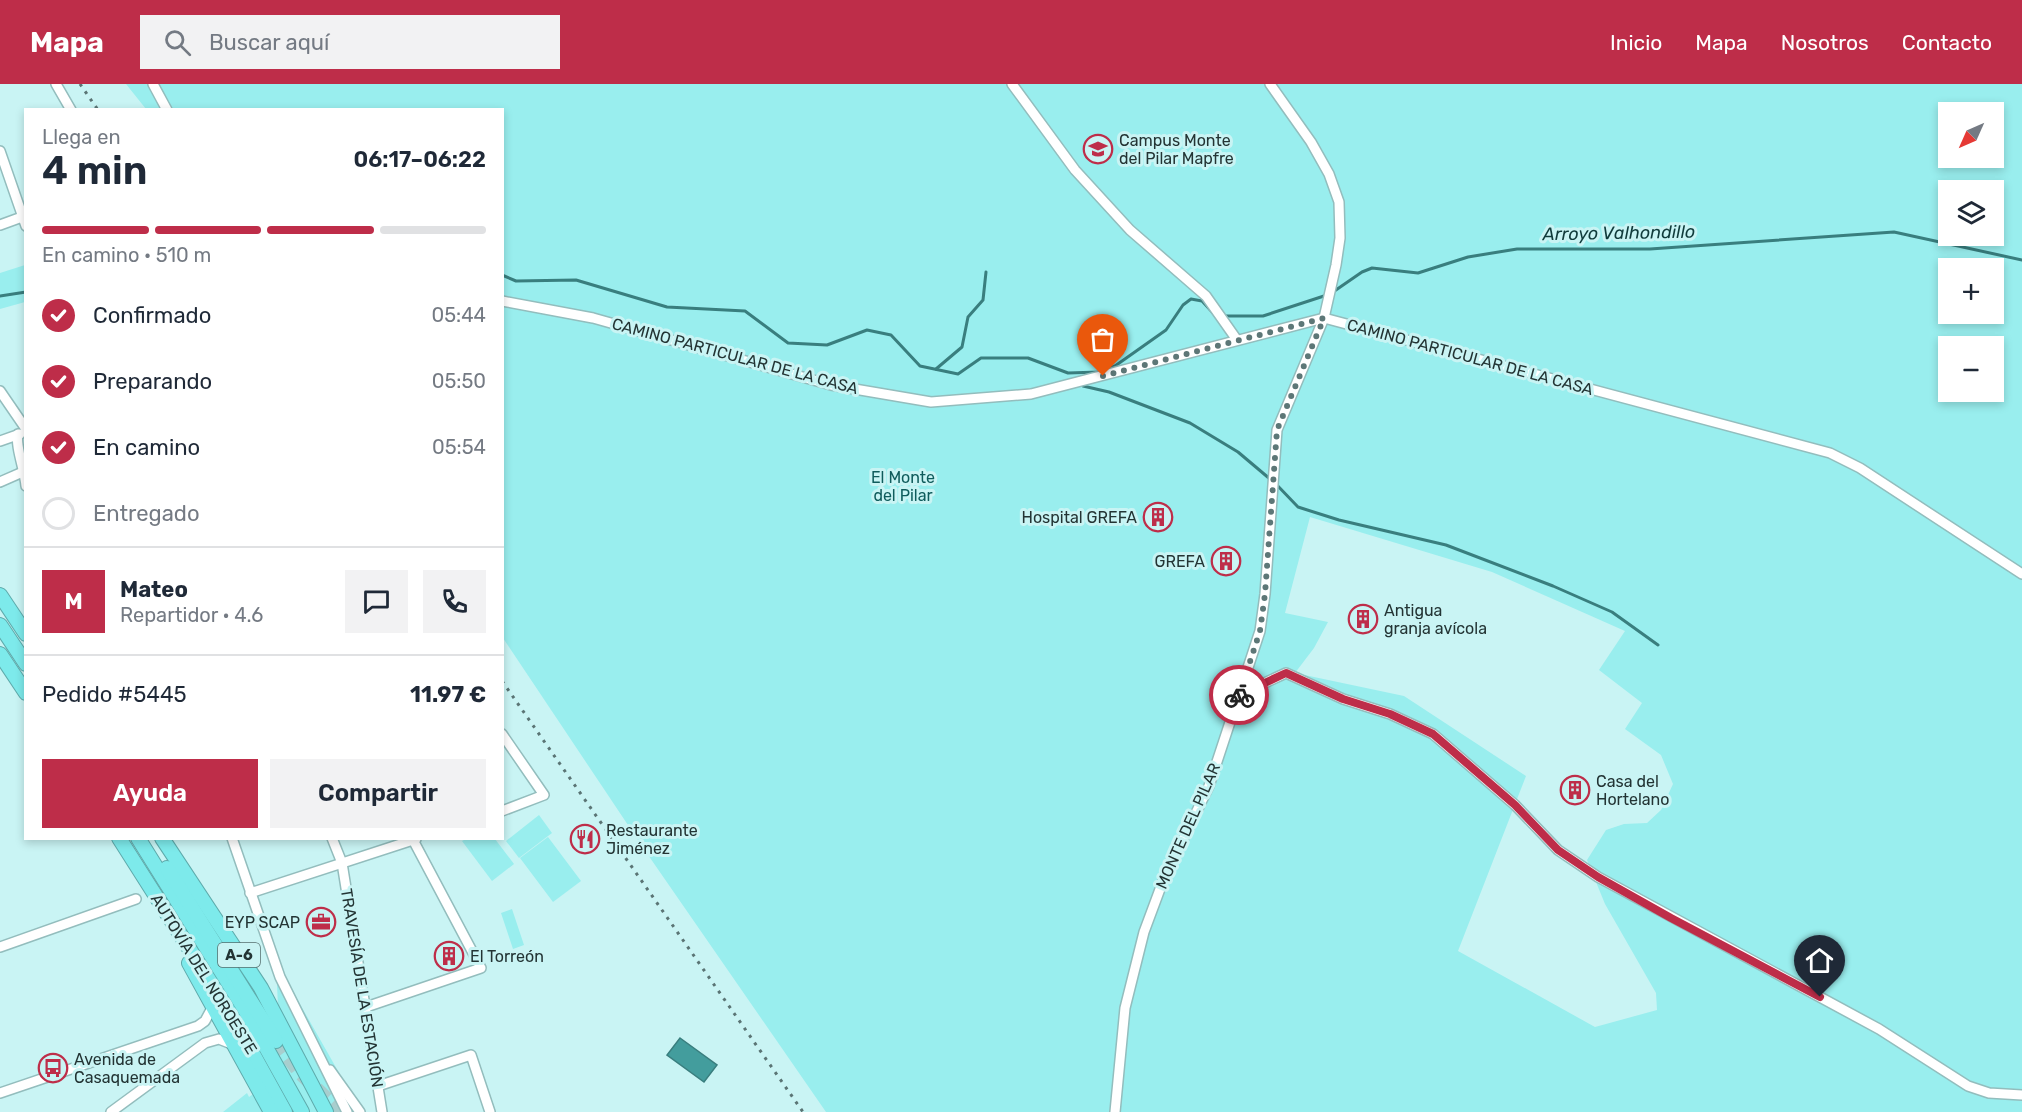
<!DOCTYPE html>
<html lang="es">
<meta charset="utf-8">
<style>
:root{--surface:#fff;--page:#f2f2f3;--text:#1f2937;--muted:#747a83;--line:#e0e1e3;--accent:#be2d49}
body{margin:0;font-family:Rubik,sans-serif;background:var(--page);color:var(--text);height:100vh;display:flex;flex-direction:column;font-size:22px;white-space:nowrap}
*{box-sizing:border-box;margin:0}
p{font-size:20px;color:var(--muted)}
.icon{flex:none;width:33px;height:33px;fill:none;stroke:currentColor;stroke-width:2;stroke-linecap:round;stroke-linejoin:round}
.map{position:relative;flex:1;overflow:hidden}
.drawer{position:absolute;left:24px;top:24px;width:480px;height:732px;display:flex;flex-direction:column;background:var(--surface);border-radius:0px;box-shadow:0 3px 9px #0003}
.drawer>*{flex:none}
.needle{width:39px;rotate:225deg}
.buttons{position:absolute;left:1938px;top:18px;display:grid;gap:12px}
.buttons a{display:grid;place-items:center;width:66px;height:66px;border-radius:0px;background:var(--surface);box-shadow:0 3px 9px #0003;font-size:30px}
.pin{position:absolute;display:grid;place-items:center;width:51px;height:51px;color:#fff;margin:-62px -26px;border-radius:50% 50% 50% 0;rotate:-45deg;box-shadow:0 0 6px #0007}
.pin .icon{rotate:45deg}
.courier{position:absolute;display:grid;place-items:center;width:60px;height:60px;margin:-30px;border:4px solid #be2d49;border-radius:50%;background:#fff;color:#222;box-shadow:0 2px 8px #0007}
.head em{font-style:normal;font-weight:600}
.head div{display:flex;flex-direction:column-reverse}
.head{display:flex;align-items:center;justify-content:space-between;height:102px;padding:0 18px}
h1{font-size:39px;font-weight:600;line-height:45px}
.bar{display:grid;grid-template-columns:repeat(4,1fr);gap:9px 6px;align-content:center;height:72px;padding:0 18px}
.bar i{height:8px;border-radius:4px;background:var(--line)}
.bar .current{background:var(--accent)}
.bar p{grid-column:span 4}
.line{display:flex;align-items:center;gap:15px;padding:0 18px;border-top:2px solid var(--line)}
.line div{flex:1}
.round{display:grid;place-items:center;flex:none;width:63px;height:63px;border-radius:0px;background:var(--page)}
ol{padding:0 18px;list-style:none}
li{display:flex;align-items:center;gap:18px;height:66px}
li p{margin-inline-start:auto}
li .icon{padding:6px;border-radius:50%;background:var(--accent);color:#fff;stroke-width:4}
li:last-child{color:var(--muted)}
li i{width:33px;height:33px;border:3px solid var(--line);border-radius:50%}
.button{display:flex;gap:12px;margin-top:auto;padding:12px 18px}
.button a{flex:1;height:69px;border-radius:0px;background:var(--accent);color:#fff;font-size:24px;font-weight:600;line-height:69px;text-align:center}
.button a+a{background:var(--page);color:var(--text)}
header{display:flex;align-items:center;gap:36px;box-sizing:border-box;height:84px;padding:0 30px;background:var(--accent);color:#fff}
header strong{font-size:28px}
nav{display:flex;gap:33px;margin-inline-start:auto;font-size:21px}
.search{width:420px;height:54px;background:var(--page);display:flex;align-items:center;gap:15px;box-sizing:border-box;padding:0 21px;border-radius:0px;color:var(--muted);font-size:22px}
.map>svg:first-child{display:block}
.green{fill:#9ee;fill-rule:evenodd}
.water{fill:#439d9d;stroke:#397e7e;stroke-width:1.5}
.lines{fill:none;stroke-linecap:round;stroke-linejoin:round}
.stream{stroke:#397e7e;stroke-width:3}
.highway-tunnel{stroke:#a8cece;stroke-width:14;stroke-dasharray:14 7;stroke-linecap:butt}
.minor-casing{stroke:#93bdbd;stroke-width:12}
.highway-casing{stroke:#5eaaab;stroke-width:16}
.minor{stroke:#fff;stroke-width:9}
.highway{stroke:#7deaeb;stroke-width:14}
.rail{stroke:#5a7474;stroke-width:3;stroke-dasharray:3 6;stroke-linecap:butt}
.done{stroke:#5d7777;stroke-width:6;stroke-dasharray:0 10.8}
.route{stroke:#be2d49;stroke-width:8}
.labels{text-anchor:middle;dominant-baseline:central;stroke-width:6;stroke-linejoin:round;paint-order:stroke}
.shield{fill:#c9f4f4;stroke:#556e6e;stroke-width:1.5}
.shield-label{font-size:15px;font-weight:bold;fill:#233434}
.poi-label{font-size:16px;fill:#233434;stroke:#c9f4f4;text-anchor:start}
.street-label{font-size:16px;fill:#233434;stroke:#c9f4f4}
.park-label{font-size:16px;fill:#0f5c5c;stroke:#c9f4f4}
.water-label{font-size:18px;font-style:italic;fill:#103b3b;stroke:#c9f4f4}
</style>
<header>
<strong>Mapa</strong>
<div class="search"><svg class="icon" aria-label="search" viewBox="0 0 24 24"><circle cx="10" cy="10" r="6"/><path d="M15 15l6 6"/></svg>Buscar aquí</div>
<nav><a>Inicio</a><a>Mapa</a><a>Nosotros</a><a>Contacto</a></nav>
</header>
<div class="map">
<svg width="2022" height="1028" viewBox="0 0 2022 1028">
<rect width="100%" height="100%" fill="#c9f4f4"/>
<g class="green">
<path d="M126 0H2022V1028H826L646 768 503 554 502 26 146 25ZM1948 28H1994V74H1948ZM1948 106H1994V152H1948ZM1948 184H1994V230H1948ZM1948 262H1994V308H1948ZM1310 433 1492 488 1625 547 1599 586 1642 619 1625 645 1661 671 1673 700 1661 726 1647 739 1624 740 1606 746 1587 776 1605 820 1656 909 1657 926 1595 943 1458 867 1526 692 1404 612 1295 589 1314 564 1328 538 1285 529Z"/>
<path d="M25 181V218L0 225V189Z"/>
<path d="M539 731 552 749 519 774 506 757Z"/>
<path d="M548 753 581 797 553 818 520 774Z"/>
<path d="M466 755H495L514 780 492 797 462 757Z"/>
<path d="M512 825 524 861 513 865 501 829Z"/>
<path d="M276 878 338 987 358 1028H223L247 1009 249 1013 281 990Z"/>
</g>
<path class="water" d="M680 954 717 981 704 998 667 971Z"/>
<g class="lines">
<g class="stream">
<path d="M502 191 516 197 576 196 667 223 745 227 788 259 827 261 867 246 891 251 920 282 958 290 981 274H1028L1068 289 1099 288 1115 282 1166 246 1183 221 1191 215 1202 217 1214 230"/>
<path d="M1333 208 1362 188 1372 184 1418 189 1468 173 1517 165H1650L1894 148 2022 176"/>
<path d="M0 212 26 208"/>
<path d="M1226 232H1263L1327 211"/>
<path d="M936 285 962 263 968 233 983 216 986 188"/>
<path d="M1083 302 1109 308 1190 339 1238 368 1270 395"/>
<path d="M1275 399 1298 423 1339 436 1446 461 1553 502 1612 528 1658 561"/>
</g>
<path class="highway-tunnel" d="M276 957 300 989 341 1028"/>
<g class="minor-casing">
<g id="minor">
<path d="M56 0 71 26"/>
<path d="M153 0 167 26"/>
<path d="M1012 0 1075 86 1130 146 1206 212 1237 256"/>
<path d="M0 67 26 142"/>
<path d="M0 141 22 133"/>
<path d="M502 217 593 234 831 301 931 318 1031 310 1324 234 1830 369 1860 384 2022 490"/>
<path d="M0 307 26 345"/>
<path d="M18 350C15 362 25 387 26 402"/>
<path d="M0 357 20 350"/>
<path d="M0 398 25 387"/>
<path d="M1239 611 1286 589 1343 615 1390 630 1433 650 1515 721 1558 766 1598 793 1879 945 1968 1002 1989 1009 2022 1011"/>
<path d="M502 650 544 711 502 727"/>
<path d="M232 754 280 893 347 1028"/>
<path d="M332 754 342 779 382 1028"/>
<path d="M250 809 416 755"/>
<path d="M0 863 136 815"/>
<path d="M366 923 481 884 412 754"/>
<path d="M330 986 360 1028"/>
<path d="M378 1002 471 971 490 1028"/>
<path d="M0 1009 198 942 205 937 213 922"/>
<path d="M111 1028 205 959 219 955 234 961"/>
<path d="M1115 1028 1125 924 1144 848 1163 797 1209 702 1260 547 1265 510 1277 346 1324 234 1336 181 1340 154 1339 118 1329 90 1311 58 1270 0"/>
</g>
</g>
<g class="highway-casing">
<g id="highway">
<path d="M0 511 26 550"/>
<path d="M0 541 26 580"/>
<path d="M0 570 26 609"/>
<path d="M119 754 232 932 285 1028"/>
<path d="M138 754 244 924 302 1028"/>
<path d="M162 754 261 904 326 1028"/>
<path d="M167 784 276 957"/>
<path d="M189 879 271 1028"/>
</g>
</g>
<use href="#minor" class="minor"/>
<use href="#highway" class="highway"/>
<g class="rail">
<path d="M80 0 98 26"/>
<path d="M502 597 803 1028"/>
</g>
</g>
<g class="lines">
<path class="done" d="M1103 292 1324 234 1277 346 1265 510 1260 547 1239 611"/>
<path class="route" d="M1239 611 1286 589 1343 615 1390 630 1433 650 1515 721 1558 766 1598 793 1671 834 1820 913"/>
</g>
<defs>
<g id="university-ring" transform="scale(1.5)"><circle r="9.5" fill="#c9f4f4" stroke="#be2d49" stroke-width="1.5"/><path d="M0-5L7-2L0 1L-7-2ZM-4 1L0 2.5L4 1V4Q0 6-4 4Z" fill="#be2d49"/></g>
<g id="building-ring" transform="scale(1.5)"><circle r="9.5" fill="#c9f4f4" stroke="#be2d49" stroke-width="1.5"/><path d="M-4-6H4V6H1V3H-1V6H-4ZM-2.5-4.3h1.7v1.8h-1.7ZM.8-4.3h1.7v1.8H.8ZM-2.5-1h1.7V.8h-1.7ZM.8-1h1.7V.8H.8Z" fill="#be2d49"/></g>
<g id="restaurant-ring" transform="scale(1.5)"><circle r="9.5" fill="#c9f4f4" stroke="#be2d49" stroke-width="1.5"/><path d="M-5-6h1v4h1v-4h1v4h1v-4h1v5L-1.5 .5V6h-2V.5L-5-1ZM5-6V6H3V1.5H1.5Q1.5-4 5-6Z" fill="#be2d49"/></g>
<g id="office-ring" transform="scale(1.5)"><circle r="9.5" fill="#c9f4f4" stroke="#be2d49" stroke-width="1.5"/><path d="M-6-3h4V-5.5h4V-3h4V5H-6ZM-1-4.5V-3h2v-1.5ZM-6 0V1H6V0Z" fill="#be2d49"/></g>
<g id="bus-ring" transform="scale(1.5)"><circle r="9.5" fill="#c9f4f4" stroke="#be2d49" stroke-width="1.5"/><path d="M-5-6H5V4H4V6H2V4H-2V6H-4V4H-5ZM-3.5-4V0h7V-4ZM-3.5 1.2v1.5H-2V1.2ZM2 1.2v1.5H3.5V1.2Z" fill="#be2d49"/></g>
</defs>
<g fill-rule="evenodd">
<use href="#university-ring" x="1098" y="65"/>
<use href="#building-ring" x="1158" y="433"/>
<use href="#building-ring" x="1226" y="477"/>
<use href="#building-ring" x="1363" y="535"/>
<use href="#building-ring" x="1575" y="706"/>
<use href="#restaurant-ring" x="585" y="755"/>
<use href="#office-ring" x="321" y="838"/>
<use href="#building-ring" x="449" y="872"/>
<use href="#bus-ring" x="53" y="984"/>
</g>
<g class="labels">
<rect class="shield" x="218" y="859" width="42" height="24" rx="4.5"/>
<g class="shield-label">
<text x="239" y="871">A-6</text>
</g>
<g class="poi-label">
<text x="1119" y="56">Campus Monte<tspan x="1119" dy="18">del Pilar Mapfre</tspan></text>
<text x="1137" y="433" text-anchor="end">Hospital GREFA</text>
<text x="1205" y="477" text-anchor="end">GREFA</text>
<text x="1384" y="526">Antigua<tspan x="1384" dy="18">granja avícola</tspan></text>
<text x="1596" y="697">Casa del<tspan x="1596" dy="18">Hortelano</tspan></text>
<text x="606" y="746">Restaurante<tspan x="606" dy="18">Jiménez</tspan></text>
<text x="300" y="838" text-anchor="end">EYP SCAP</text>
<text x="470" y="872">El Torreón</text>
<text x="74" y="975">Avenida de<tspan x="74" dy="18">Casaquemada</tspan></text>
</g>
<g class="street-label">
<text transform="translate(735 272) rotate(15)">CAMINO PARTICULAR DE LA CASA</text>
<text transform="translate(1470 273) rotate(15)">CAMINO PARTICULAR DE LA CASA</text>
<text transform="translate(1188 742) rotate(-66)">MONTE DEL PILAR</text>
<text transform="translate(204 890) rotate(58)">AUTOVÍA DEL NOROESTE</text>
<text transform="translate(362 904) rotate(81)">TRAVESÍA DE LA ESTACIÓN</text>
</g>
<g class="park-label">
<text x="903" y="393">El Monte<tspan x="903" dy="18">del Pilar</tspan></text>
</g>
<g class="water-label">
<text transform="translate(1619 149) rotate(-1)">Arroyo Valhondillo</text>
</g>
</g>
</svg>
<div class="buttons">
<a><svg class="needle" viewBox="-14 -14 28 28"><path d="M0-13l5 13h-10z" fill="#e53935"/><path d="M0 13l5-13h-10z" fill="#747a83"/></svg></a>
<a><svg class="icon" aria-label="layers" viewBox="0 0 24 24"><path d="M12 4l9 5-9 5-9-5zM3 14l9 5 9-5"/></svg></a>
<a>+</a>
<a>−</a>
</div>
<div class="pin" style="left:1103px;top:292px;background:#ea580c"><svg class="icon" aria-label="bag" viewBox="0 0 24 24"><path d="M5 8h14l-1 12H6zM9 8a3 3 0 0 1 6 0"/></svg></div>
<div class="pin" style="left:1820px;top:913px;background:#1f2937"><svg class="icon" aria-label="home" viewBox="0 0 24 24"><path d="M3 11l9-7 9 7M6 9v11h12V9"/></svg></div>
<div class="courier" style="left:1239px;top:611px"><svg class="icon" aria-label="bike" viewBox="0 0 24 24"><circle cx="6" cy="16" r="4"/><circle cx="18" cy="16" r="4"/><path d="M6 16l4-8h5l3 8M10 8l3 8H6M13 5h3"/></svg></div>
<section class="drawer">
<div class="head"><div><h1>4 min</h1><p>Llega en</p></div><em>06:17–06:22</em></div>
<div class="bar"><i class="current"></i><i class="current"></i><i class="current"></i><i></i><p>En camino · 510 m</p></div>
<ol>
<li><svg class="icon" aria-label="check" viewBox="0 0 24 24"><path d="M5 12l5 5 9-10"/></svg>Confirmado<p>05:44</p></li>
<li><svg class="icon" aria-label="check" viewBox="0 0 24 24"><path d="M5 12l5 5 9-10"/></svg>Preparando<p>05:50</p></li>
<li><svg class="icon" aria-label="check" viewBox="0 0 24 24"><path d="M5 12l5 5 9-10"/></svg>En camino<p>05:54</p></li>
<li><i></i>Entregado</li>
</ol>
<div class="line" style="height:108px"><b class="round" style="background:var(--accent);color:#fff">M</b><div><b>Mateo</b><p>Repartidor · 4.6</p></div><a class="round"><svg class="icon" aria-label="chat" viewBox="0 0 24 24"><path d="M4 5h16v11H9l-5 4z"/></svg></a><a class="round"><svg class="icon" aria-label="phone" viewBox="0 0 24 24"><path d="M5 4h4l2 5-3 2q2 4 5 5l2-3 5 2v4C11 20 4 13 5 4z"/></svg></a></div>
<div class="line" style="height:78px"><div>Pedido #5445</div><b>11.97 €</b></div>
<div class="button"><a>Ayuda</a><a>Compartir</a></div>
</section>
</div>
